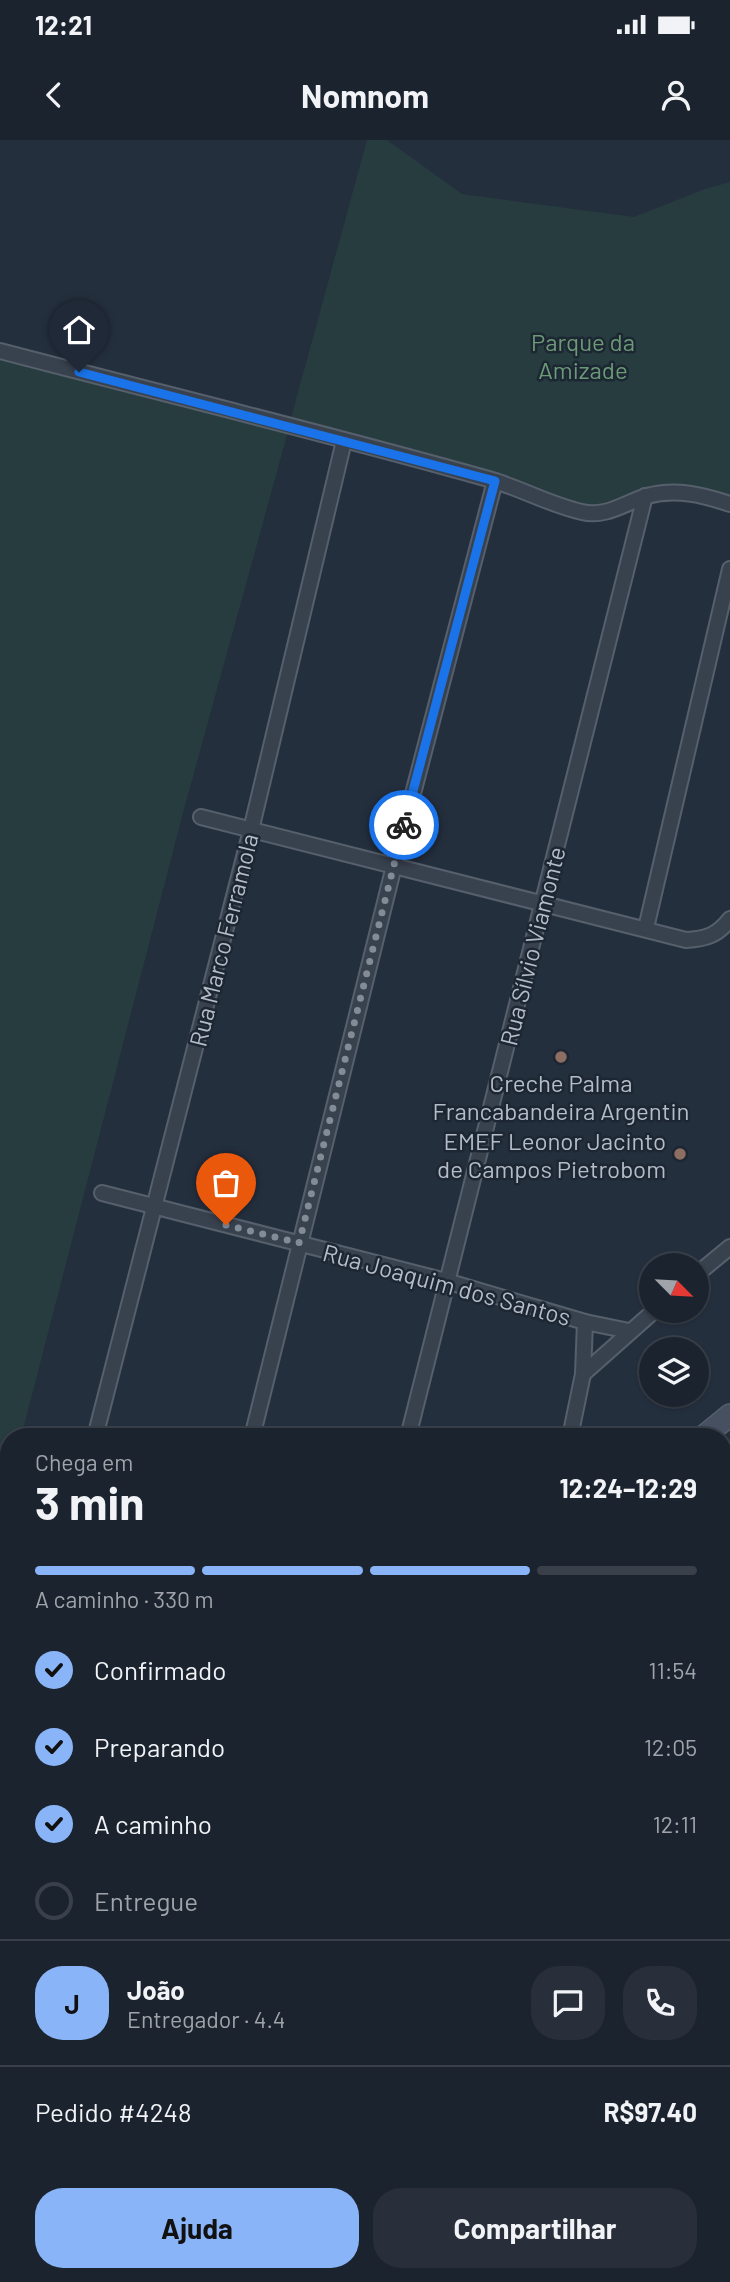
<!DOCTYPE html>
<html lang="pt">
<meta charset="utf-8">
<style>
:root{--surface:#1b232e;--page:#282f3a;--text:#f1f3f6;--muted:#a0a4aa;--line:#39404a;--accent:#8ab4f8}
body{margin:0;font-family:Barlow,sans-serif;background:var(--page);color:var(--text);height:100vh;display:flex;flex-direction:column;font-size:26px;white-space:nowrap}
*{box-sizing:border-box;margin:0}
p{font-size:23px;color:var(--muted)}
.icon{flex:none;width:38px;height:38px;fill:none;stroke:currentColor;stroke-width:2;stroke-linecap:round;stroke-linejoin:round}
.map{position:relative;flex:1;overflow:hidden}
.panel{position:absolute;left:0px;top:1288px;width:732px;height:854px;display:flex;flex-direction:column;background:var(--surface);border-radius:28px 28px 0 0;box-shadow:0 2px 5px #0004,0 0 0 2px var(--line)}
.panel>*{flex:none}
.needle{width:46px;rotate:114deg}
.controls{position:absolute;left:639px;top:1113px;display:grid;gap:14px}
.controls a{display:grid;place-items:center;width:70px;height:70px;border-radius:50%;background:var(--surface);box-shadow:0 2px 5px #0004,0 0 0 2px var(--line);font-size:35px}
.pin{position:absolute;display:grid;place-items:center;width:60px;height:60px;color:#fff;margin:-72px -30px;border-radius:50% 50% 50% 0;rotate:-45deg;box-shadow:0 0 7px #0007}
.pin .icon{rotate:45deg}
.courier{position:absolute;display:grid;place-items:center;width:70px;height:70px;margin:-35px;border:5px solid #1a73e8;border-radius:50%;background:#fff;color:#222;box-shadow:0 2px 9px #0007}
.headline em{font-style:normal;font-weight:700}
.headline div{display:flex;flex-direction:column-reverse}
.headline{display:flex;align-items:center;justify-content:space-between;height:119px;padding:0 35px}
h1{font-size:46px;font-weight:700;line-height:52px}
.bar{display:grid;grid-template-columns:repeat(4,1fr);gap:10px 7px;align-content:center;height:84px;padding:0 35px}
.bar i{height:9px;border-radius:5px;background:var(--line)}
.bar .on{background:var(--accent)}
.bar p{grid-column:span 4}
.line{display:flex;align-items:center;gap:18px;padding:0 35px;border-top:2px solid var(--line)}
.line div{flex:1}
.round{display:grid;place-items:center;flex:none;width:74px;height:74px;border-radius:28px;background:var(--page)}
ol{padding:0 35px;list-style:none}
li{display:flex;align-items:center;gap:21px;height:77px}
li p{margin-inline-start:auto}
li .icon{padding:7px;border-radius:50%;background:var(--accent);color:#111;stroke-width:4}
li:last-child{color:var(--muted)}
li i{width:38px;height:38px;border:4px solid var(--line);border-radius:50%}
.cta{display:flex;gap:14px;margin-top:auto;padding:14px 35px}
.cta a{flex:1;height:80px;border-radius:28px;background:var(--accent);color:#111;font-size:28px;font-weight:700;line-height:80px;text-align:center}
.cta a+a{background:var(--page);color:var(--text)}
.status{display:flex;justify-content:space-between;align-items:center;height:49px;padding:0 35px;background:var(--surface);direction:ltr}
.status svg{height:19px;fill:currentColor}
header{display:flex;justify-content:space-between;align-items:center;height:91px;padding:0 35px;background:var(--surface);font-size:32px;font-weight:700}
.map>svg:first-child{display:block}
.green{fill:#263c3f}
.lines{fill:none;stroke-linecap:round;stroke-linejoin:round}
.street-casing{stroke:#565f6c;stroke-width:18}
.secondary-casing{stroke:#565f6c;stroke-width:24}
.path{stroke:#44595c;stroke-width:2.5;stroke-dasharray:5 5;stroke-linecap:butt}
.street{stroke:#38414e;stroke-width:14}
.secondary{stroke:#465061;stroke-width:21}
.done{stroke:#828b98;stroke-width:7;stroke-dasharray:0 12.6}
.route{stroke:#1a73e8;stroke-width:9}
.education-dot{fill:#8d6e63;stroke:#1d2633;stroke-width:2.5}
.labels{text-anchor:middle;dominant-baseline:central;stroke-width:5;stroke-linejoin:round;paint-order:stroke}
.park-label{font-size:24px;fill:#6b9a76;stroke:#1d2633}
.street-label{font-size:24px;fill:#b4bcc9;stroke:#1d2633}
.poi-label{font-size:24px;fill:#b4bcc9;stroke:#1d2633}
</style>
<div class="status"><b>12:21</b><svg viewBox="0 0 49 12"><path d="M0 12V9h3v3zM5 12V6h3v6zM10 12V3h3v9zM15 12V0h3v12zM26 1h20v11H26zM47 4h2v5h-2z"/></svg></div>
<header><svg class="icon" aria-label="back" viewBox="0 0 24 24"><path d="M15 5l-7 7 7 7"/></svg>Nomnom<svg class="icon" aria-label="person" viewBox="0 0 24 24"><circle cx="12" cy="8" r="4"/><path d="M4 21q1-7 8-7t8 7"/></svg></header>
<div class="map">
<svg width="730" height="2142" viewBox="0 0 730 2142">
<rect width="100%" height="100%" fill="#242f3e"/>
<g class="green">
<path d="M367 0H387L462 54 634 77 705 49 730 42V360L701 350 601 369 291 278Z"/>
<path d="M0 214 289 288 184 669 21 1297H9V1343L0 1376Z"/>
</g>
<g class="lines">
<g class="street-casing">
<g id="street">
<path d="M0 211C164 254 329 294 492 340 522 349 551 365 582 372 606 378 626 362 647 356 676 348 703 355 730 364"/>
<path d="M201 677 686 800C706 799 718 795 730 779"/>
<path d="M646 788 730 429"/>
<path d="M102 1053 446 1141 585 1182 629 1191"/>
<path d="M696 1135 730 1107"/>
<path d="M583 1234 654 1171"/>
<path d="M95 1297 251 690 344 301"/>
<path d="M252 1297 394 726 495 341"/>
<path d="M408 1297 645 356"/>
<path d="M570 1297 583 1234 585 1182"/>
<path d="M723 1345 730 1348"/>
<path d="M0 1427 9 1429"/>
<path d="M723 1476 730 1437"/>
<path d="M723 1582 730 1585"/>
<path d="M0 1690 9 1652"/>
<path d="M723 1697 730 1700"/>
<path d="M723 1814 730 1817"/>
<path d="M723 1941 730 1944"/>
<path d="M723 2068 730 2071"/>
<path d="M609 2142 611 2133"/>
</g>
</g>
<g class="secondary-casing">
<g id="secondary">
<path d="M703 1297 730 1275"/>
<path d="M723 1330 730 1324"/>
<path d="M0 1883 9 1875"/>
<path d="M0 1934 9 1927"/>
<path d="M0 2049 9 2052"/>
<path d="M0 2125 9 2128"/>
<path d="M22 2133 46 2142"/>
<path d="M223 2133 245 2142"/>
<path d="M194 2142 196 2133"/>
</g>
</g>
<g class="path">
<path d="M0 2080 9 2084"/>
<path d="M139 2133 176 2139"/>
</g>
<use href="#street" class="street"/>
<use href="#secondary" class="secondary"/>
</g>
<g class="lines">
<path class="done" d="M226 1085 299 1103 404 685"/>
<path class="route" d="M79 232 495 341 404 685"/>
</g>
<g class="education-dot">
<circle cx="561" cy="917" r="7"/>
<circle cx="680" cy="1014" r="7"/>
</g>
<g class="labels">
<g class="park-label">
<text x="583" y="201">Parque da<tspan x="583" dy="28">Amizade</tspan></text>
</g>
<g class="street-label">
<text transform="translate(223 800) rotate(-76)">Rua Marco Ferramola</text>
<text transform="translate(532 806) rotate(-76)">Rua Sílvio Viamonte</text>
<text transform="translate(447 1144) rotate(15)">Rua Joaquim dos Santos</text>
</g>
<g class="poi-label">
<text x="561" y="942">Creche Palma<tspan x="561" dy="28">Francabandeira Argentin</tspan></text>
<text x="666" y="1000" text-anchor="end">EMEF Leonor Jacinto<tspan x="666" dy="28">de Campos Pietrobom</tspan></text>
</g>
</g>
</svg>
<div class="controls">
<a><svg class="needle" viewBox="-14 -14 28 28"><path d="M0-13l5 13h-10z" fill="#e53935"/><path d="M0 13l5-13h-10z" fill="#a0a4aa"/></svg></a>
<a><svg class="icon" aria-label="layers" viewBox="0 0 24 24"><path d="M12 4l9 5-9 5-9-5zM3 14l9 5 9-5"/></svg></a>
</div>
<div class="pin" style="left:226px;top:1085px;background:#ea580c"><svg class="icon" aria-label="bag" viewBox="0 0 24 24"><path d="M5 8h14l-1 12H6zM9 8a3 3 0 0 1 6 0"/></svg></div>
<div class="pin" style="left:79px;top:232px;background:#1f2937"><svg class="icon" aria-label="home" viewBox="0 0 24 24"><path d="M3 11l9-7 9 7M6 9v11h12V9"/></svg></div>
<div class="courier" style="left:404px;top:685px"><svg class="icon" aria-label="bike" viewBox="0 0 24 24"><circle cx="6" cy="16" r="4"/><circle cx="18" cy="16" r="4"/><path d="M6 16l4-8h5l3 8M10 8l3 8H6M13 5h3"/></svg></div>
<section class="panel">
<div class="headline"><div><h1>3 min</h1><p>Chega em</p></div><em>12:24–12:29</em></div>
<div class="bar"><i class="on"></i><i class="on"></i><i class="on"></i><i></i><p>A caminho · 330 m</p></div>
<ol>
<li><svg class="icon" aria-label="check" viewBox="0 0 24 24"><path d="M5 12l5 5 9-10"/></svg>Confirmado<p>11:54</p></li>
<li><svg class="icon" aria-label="check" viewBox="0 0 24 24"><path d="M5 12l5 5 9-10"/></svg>Preparando<p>12:05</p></li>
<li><svg class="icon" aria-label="check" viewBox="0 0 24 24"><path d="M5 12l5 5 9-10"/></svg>A caminho<p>12:11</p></li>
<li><i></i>Entregue</li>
</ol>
<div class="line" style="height:126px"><b class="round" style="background:var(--accent);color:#111">J</b><div><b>João</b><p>Entregador · 4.4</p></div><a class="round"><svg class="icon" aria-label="chat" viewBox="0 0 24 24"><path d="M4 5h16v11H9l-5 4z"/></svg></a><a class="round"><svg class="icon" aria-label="phone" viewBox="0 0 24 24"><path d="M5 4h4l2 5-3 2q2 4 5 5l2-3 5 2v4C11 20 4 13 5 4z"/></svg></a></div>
<div class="line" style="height:91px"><div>Pedido #4248</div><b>R$97.40</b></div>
<div class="cta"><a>Ajuda</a><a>Compartilhar</a></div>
</section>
</div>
